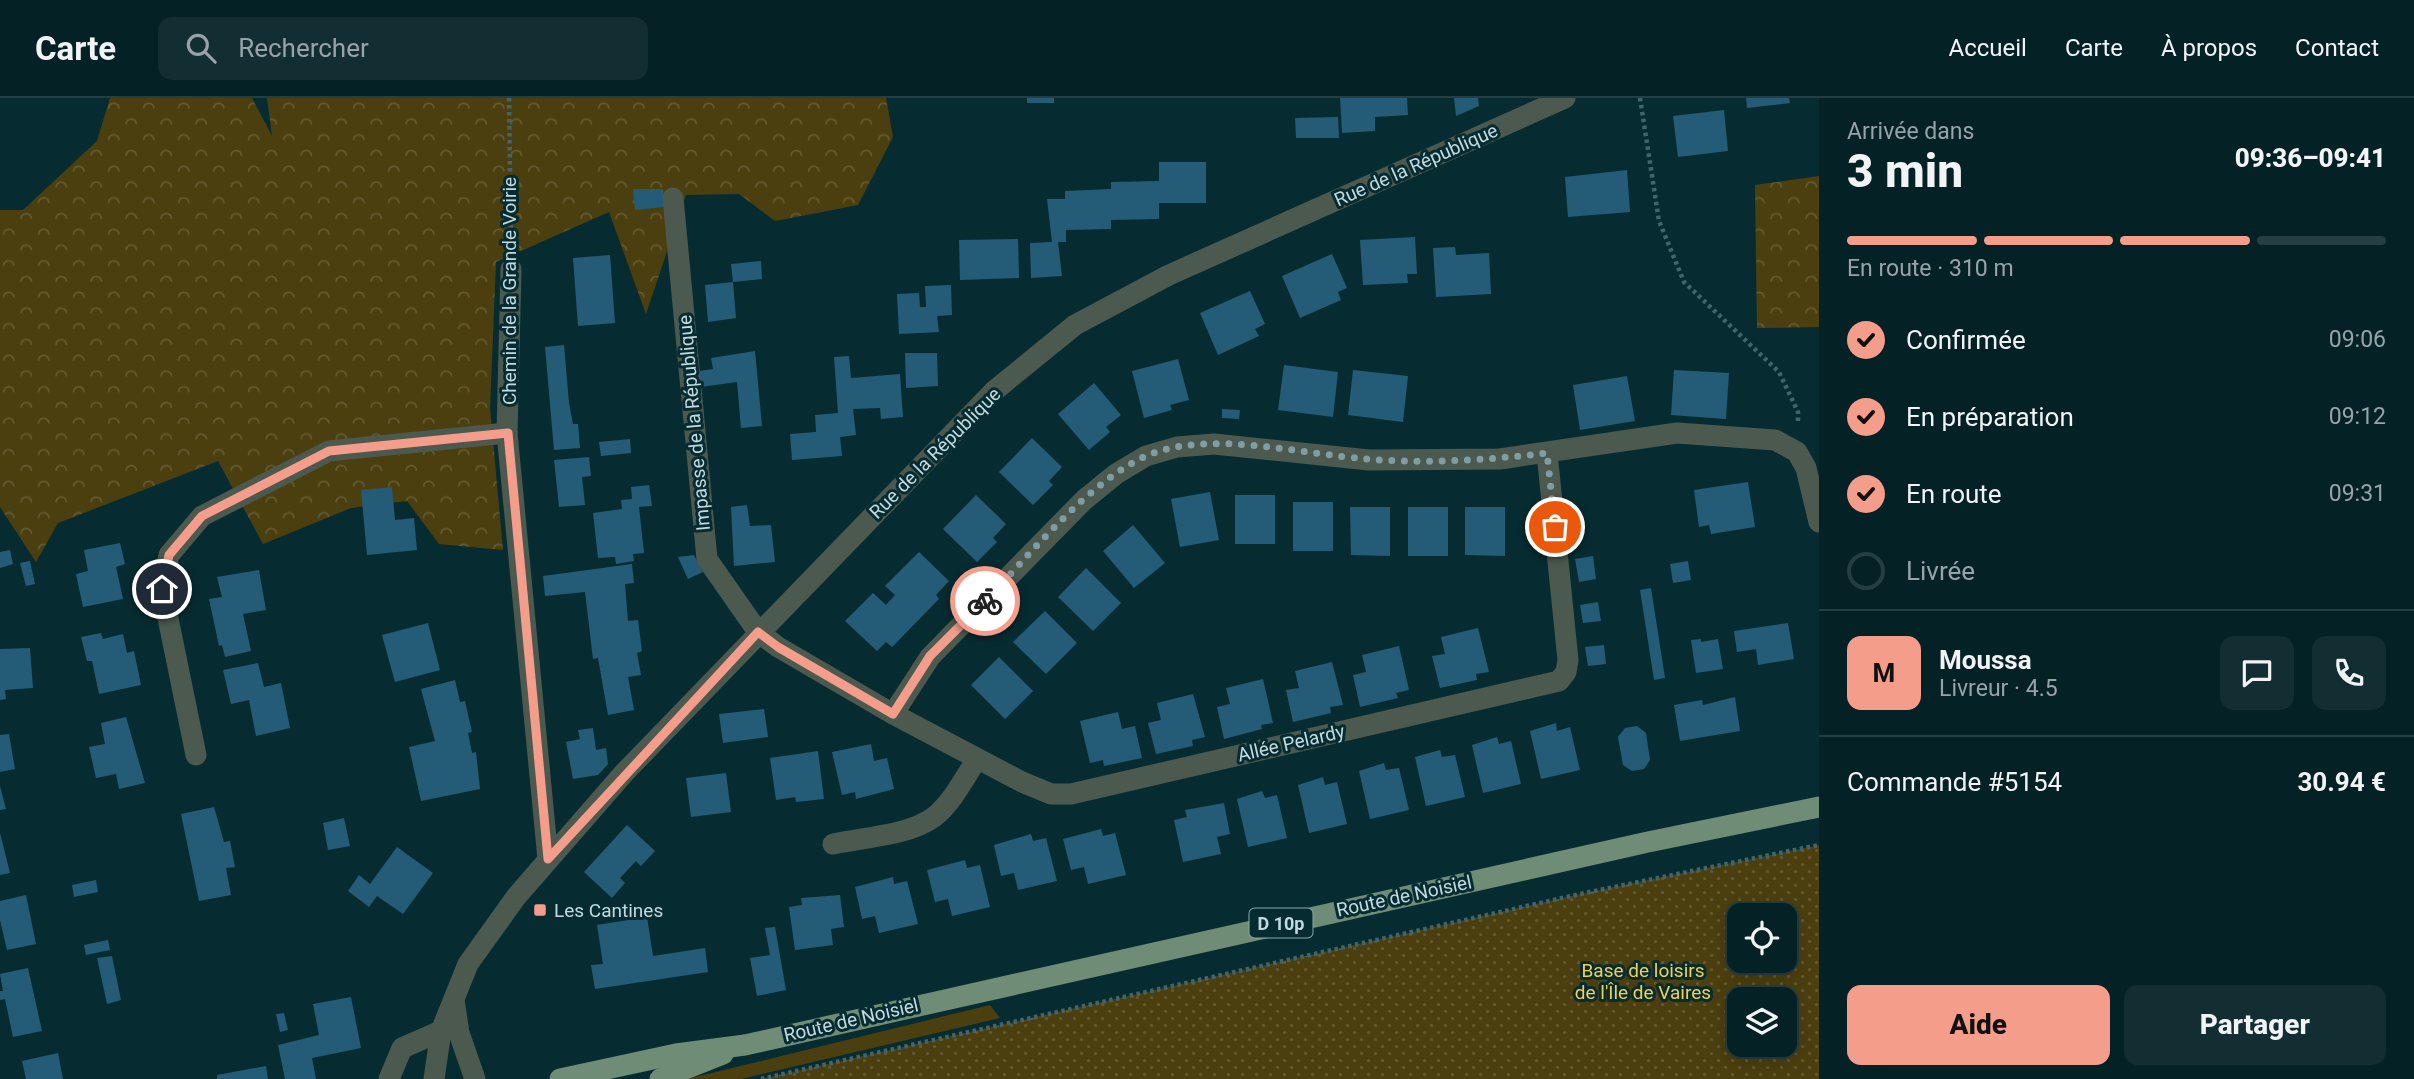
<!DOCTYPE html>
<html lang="fr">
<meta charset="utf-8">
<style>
:root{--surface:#042126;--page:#122e32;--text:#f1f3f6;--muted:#97a3a7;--line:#253e43;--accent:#f49d8b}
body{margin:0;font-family:Roboto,sans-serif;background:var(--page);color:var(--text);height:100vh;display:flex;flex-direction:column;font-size:26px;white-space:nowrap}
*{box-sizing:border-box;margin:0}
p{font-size:23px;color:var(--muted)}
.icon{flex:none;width:38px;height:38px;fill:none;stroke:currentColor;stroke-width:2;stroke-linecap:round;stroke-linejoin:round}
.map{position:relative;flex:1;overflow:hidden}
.panel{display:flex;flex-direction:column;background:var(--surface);width:595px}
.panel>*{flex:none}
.tools{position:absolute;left:1727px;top:805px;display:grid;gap:14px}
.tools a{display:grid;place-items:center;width:70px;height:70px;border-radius:14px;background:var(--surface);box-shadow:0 4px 18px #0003,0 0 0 2px var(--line);font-size:35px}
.pin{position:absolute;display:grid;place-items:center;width:60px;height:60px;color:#fff;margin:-30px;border:4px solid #fff;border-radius:50%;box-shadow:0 2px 7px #0007}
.courier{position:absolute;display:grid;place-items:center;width:70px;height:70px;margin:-35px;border:5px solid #f49d8b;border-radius:50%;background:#fff;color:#222;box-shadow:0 2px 9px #0007}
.overview em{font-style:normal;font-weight:800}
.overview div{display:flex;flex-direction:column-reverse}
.overview{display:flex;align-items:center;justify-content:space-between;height:119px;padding:0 28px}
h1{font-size:46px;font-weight:800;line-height:52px}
.bar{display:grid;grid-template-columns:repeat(4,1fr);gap:10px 7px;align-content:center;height:84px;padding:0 28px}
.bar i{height:9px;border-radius:5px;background:var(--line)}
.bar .current{background:var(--accent)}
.bar p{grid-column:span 4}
.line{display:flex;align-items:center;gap:18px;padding:0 28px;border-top:2px solid var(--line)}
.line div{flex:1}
.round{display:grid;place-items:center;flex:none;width:74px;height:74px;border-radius:14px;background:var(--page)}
ol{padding:0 28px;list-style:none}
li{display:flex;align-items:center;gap:21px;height:77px}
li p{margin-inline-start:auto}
li .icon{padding:7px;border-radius:50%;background:var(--accent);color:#111;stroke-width:4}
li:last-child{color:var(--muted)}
li i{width:38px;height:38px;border:4px solid var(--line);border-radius:50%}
.cta{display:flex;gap:14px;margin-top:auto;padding:14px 28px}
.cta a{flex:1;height:80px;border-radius:14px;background:var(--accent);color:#111;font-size:28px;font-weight:800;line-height:80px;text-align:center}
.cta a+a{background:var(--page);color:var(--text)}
header{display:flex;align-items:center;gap:42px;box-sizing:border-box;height:98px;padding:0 35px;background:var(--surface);border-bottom:2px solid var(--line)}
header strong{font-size:33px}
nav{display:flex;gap:38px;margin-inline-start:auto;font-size:24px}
.search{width:490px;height:63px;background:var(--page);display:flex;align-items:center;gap:18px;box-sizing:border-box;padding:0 24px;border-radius:14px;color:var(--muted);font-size:26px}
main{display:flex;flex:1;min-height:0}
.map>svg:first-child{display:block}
.grass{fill:#4c3f0f}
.forest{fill:url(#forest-crowns)}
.park{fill:url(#park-dots);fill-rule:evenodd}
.building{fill:#245c77}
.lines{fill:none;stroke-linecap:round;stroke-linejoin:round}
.path{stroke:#43656a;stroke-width:4.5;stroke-dasharray:3.5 3.5;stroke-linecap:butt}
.minor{stroke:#4c594f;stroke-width:21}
.major{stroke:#6f8c76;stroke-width:21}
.done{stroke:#809da2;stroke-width:7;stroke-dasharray:0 12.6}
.route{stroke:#f49d8b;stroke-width:9}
.poi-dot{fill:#f49d8b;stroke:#062c32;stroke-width:2.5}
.labels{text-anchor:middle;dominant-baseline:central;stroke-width:6;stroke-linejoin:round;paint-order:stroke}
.shield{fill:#062c32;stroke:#8aa6ab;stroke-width:2}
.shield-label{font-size:18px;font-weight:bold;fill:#c2dadf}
.street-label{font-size:19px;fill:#c2dadf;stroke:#062c32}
.poi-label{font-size:19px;fill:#c2dadf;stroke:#062c32;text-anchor:start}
.park-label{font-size:19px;fill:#f5cf49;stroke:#062c32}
</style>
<header>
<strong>Carte</strong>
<div class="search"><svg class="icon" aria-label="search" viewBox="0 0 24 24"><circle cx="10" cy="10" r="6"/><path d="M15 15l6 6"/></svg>Rechercher</div>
<nav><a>Accueil</a><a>Carte</a><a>À propos</a><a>Contact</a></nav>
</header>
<main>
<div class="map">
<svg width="1819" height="981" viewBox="0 0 1819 981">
<defs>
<pattern id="forest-crowns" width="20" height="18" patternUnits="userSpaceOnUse" patternTransform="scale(1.75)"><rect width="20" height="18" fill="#4c3f0f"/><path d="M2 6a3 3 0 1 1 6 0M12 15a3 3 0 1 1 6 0" fill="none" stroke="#645a32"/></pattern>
<pattern id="park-dots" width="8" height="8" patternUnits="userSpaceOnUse" patternTransform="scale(1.75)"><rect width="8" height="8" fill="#4c3f0f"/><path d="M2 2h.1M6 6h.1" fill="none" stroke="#645a32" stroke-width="1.8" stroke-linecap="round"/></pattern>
</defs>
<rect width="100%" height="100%" fill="#062c32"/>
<path class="grass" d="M990 907 1000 920 741 981H687Z"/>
<g class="forest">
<path d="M110 0H252L272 38 267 0H886L893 39 858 107 775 123 739 96 686 97 646 216 609 114 496 164 490 310 503 452 439 446 407 403 351 410 263 446 218 363 58 425 36 464 0 409V112H23L97 43Z"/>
<path d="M1819 78V229L1757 230 1755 87Z"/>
</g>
<path class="park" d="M1819 747V981H761L1580 796ZM1740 817H1785V863H1740ZM1740 901H1785V947H1740Z"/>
<g class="building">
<rect x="1027" y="0" width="27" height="5"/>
<path d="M1340 0H1407L1408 17 1375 19V33L1342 35Z"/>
<path d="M1454 0H1478L1479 8 1456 18Z"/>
<path d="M1746 0H1789L1790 5 1747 10Z"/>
<path d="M1724 12 1728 53 1678 59 1673 18Z"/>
<path d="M1338 19 1339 40H1296L1295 20Z"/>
<path d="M1159 64H1206V105H1159V121L1111 122V131L1066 132V144H1058L1062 178 1031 180 1030 145 1052 144 1047 101H1065V93L1111 91V84L1159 83Z"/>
<path d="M1627 72 1630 114 1568 119 1565 79Z"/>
<path d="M633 91H663L664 109 635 112Z"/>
<path d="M1415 139 1417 176H1407L1408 185 1363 187 1360 142Z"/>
<path d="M1018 141 1019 180 960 182 959 142Z"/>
<path d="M1455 149 1456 157 1489 155 1491 196 1436 199 1433 150Z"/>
<path d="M1332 156 1347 190 1338 194 1341 202 1300 220 1282 178Z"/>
<path d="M610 157 615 225 578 228 573 160Z"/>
<path d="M761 163 762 181 733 184 731 166Z"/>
<path d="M733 184 736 220 708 224 705 187Z"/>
<path d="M951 187 952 217 937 218 939 234 899 236 897 196 919 195 920 209H926L925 188Z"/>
<path d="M1250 193 1265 226 1255 231 1259 238 1218 257 1200 215Z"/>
<path d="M564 247 569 305 573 326H578L580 350 554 352 545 249Z"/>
<path d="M755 253 762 328 741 330 737 284 701 289 699 273 713 271 711 260Z"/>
<path d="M905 255H937L938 288 906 290Z"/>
<path d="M849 258 851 280 900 276 903 319 881 321 880 310 853 311 856 337 840 339 842 358 792 362 790 336 816 334 815 317 838 315 834 259Z"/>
<path d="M1178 261 1189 302 1170 307 1172 312 1144 320 1132 273Z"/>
<path d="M1284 267 1338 274 1333 319 1278 312Z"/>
<path d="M1353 272 1408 278 1403 324 1348 317Z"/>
<path d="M1674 272 1729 275 1726 321 1671 317Z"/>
<path d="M1627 278 1635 323 1580 332 1573 287Z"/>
<path d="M1094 285 1121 317 1106 329 1110 334 1089 352 1058 316Z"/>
<path d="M1222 311 1240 312 1239 321 1222 320Z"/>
<path d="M1032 340 1062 369 1049 383 1053 387 1033 407 999 374Z"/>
<path d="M630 341 631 355 601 358 599 344Z"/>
<path d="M589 359 591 378 582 379 585 407 559 409 554 362Z"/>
<path d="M1748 384 1755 429 1711 436 1709 427 1699 429 1694 392Z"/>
<path d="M649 387 652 408 639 409 644 455 633 456 634 463 616 466 615 459 598 460 593 415 622 411 621 402 632 401 631 389Z"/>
<path d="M392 389 395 422 414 420 417 452 367 457 361 392Z"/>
<path d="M1210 394 1219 442 1180 449 1171 401Z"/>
<path d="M976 397 1006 426 993 440 997 444 977 464 943 431Z"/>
<rect x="1235" y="397" width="40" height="49"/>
<rect x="1293" y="404" width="40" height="49"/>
<path d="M747 407 750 428 771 427 775 464 734 468 731 409Z"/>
<path d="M1350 409H1390V458L1351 457Z"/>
<rect x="1408" y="409" width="40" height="49"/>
<path d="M1465 409H1505V458L1465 457Z"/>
<path d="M1133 427 1165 465 1134 490 1103 453Z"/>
<path d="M120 445 125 466 116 469 123 501 83 509 76 476 88 473 84 452Z"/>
<path d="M10 452 13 466 0 470V454Z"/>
<path d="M919 454 949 483 936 497 939 501 899 542 892 549 886 544 877 553 845 523 873 495 886 507 895 497 885 488Z"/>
<path d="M694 457 703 474 688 481 678 459Z"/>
<path d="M1593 458 1596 481 1579 484 1575 461Z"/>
<path d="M30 463 35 486 26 488 20 465Z"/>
<path d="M1688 463 1691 482 1673 485 1670 466Z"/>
<path d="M632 466 634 485 625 486 628 523 638 522 642 553 637 555 641 577 628 579 634 612 608 617 598 560 593 561 585 494 545 498 543 478Z"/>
<path d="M1086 470 1121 505 1093 533 1058 499Z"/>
<path d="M259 472 266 512 243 516 251 553 225 559 222 547 219 548 209 501 222 499 217 479Z"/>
<path d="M1651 490 1665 580 1654 582 1640 492Z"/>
<path d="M1598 504 1601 523 1583 525 1580 507Z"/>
<path d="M1045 513 1077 545 1046 576 1013 544Z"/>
<path d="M428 525 440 572 395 584 382 537Z"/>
<path d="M1788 525 1794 561 1758 567 1756 551 1737 554 1734 533Z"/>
<path d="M1478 530 1489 574 1476 576 1477 582 1440 590 1432 558 1445 556 1441 539Z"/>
<path d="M101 535 103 541 123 536 127 555 134 553 141 587 99 596 92 563H87L81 539Z"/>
<path d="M1701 541V544L1718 541 1723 571 1696 575 1691 542Z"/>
<path d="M1604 547 1606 566 1588 568 1585 549Z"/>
<path d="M1399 548 1409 592 1396 595 1398 600 1360 609 1353 577 1366 574 1362 557Z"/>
<path d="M30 550 33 590 5 592 6 601 0 602V551Z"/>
<path d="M999 559 1033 593 1005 621 971 587Z"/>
<path d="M1332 564 1343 607 1330 609 1331 615 1293 624 1286 592 1299 590 1295 573Z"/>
<path d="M258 565 264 589 281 585 290 630 256 638 249 602 231 606 223 572Z"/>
<path d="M1263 581 1273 625 1261 627 1262 631 1224 641 1217 609 1230 606 1226 590Z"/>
<path d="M455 582 460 604 465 603 472 634 468 635 472 655 476 654 480 691 421 703 409 649 435 643 421 591Z"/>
<path d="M1193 596 1205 639 1192 642 1193 648 1156 656 1148 625 1161 622 1157 605Z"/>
<path d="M1735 599 1740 633 1680 643 1674 607 1702 602 1703 607Z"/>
<path d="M764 611 768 639 723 645 719 616Z"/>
<path d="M1118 614 1122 631 1135 628 1142 660 1104 668 1103 662 1090 665 1080 623Z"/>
<path d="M126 619 145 685 119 691 116 676 96 680 89 649 105 646 101 625Z"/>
<path d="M1556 625 1557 633 1570 629 1580 672 1541 681 1530 633Z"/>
<path d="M1637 628 1646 635 1650 662 1644 671 1632 673 1623 667 1618 639 1625 630Z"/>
<path d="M593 630 596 652 606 650 608 666 598 677 573 681 566 644 580 641 578 632Z"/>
<path d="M9 636 15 671 0 674V637Z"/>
<path d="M1497 639 1499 646 1511 643 1521 686 1483 695 1472 647Z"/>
<path d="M871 646 874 663 887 660 894 691 856 701 855 694 842 697 832 654Z"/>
<path d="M1440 652 1442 659 1455 657 1465 699 1426 708 1415 659Z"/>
<path d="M818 653 824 701 796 704 795 699 776 702 770 660Z"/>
<path d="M1384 665 1386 672 1399 670 1409 712 1370 721 1359 673Z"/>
<path d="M726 675 731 714 691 719 686 680Z"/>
<path d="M1323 679 1325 687 1337 684 1347 726 1309 735 1298 687Z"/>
<path d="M0 688 6 711 0 712Z"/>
<path d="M1262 693 1265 700 1277 697 1287 740 1248 749 1237 701Z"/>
<path d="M1224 705 1230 736 1217 739 1221 756 1183 764 1174 722 1187 719 1185 712Z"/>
<path d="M214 709 224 744 230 743 235 769 226 770 231 797 199 803 181 716Z"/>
<path d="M344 720 350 748 328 752 323 725Z"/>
<path d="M627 727 655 753 641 768 636 763 620 780 625 785 612 800 584 774Z"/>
<path d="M1101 731 1103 738 1115 735 1126 777 1088 786 1084 769 1071 772 1063 741Z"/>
<path d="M0 735 10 775 0 777Z"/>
<path d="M1031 736 1033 743 1046 740 1057 783 1018 792 1014 775 1001 778 994 747Z"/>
<path d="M397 749 433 775 403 816 377 798 369 809 348 793 359 777 370 786Z"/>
<path d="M965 762 967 770 980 767 990 809 952 818 948 801 935 804 927 772Z"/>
<path d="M893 779 894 786 907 783 918 826 879 835 875 818 862 821 855 789Z"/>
<path d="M96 782 98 794 74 799 72 787Z"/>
<path d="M26 797 36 846 7 852 0 822V803Z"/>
<path d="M840 797 844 829 831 831 833 847 795 852 789 809 802 807 801 800Z"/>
<path d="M647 819 653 858 705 850 708 874 595 891 591 867 603 866 597 827Z"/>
<path d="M775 829 786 892 757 898 750 860 770 857 765 830Z"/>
<path d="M108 842 110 852 86 857 84 847Z"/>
<path d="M112 858 121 902 107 906 97 860Z"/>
<path d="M28 870 42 933 13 939 5 901 0 902V893H3L0 876Z"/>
<path d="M351 899 361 950 312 960 316 981H285L278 947 319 937 313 906Z"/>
<path d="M284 915 288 932 280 934 276 916Z"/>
<path d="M58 955 63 981H26L22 963Z"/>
<path d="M266 968 268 981H217V977Z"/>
</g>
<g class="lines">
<g class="path">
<path d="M509 0 511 146"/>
<path d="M1640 0 1659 123 1684 184 1779 274 1798 314V325"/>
<path d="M761 981 1580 796 1819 747"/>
</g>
<g class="minor">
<path d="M673 100 707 461 758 534 778 549 893 616 1022 684 1051 696H1071L1559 583 1566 574 1568 562 1547 355"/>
<path d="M511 171 507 335 548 761"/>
<path d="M893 616 930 559 1084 402 1116 376 1146 358 1177 349 1214 346 1369 362 1500 361 1677 335 1775 342 1797 354 1806 370 1819 424"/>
<path d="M196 657 162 491 169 457 202 418 329 353 507 335"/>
<path d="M833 746C864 739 908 738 934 719 952 705 965 679 977 661"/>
<path d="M454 902 459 935 475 981"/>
<path d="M389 981 402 950 441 933"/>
<path d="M434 981 441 933 468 866 516 799 624 675 994 293 1075 227 1169 177 1565 0"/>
</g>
<g class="major">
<path d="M560 981 676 956 745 947 1648 744 1819 709"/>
<path d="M660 981 723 956"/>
</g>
</g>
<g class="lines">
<path class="done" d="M985 503C1029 458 1088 384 1146 358 1208 331 1300 356 1367 361 1426 366 1488 362 1547 355L1555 429"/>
<path class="route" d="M162 491 169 457 202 418 329 353 508 335 548 761 758 534 778 549 893 616 930 558 985 503"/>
</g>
<rect class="poi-dot" x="533" y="805" width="14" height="14" rx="3.5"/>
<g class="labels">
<rect class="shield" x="1249.5" y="810.5" width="63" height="29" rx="5"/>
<g class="shield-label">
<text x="1281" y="825">D 10p</text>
</g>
<g class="street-label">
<text transform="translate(1416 67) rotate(-24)">Rue de la République</text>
<text transform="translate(509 193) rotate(-90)">Chemin de la Grande Voirie</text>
<text transform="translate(694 325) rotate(-95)">Impasse de la République</text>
<text transform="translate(935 355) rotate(-45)">Rue de la République</text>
<text transform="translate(1291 645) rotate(-13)">Allée Pelardy</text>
<text transform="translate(1404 798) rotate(-12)">Route de Noisiel</text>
<text transform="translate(851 922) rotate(-13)">Route de Noisiel</text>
</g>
<g class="poi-label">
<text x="554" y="812">Les Cantines</text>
</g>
<g class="park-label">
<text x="1643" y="872">Base de loisirs<tspan x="1643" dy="22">de l'Île de Vaires</tspan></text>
</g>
</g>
</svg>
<div class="tools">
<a><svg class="icon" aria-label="locate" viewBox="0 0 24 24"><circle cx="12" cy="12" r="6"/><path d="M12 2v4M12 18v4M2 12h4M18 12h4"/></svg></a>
<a><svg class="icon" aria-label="layers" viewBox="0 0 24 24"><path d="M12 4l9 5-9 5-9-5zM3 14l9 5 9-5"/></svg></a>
</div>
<div class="pin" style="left:1555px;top:429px;background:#ea580c"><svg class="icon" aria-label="bag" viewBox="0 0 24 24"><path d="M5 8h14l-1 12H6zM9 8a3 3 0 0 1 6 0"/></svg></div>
<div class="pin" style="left:162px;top:491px;background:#1f2937"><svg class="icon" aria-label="home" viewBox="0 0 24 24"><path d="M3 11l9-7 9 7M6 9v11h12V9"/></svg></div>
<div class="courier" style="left:985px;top:503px"><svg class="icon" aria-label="bike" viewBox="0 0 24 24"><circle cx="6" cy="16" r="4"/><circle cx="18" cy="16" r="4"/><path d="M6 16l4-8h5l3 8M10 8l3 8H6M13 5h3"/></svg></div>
</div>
<section class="panel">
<div class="overview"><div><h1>3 min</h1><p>Arrivée dans</p></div><em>09:36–09:41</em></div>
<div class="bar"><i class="current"></i><i class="current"></i><i class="current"></i><i></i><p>En route · 310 m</p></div>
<ol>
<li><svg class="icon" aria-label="check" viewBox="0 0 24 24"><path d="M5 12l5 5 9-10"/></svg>Confirmée<p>09:06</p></li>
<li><svg class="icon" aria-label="check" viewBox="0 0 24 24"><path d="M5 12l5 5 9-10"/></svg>En préparation<p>09:12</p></li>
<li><svg class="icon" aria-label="check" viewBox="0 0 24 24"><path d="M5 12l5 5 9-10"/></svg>En route<p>09:31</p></li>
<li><i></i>Livrée</li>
</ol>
<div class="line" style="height:126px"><b class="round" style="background:var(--accent);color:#111">M</b><div><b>Moussa</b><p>Livreur · 4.5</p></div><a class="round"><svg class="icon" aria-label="chat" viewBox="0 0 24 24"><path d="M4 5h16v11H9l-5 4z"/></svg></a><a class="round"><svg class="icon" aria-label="phone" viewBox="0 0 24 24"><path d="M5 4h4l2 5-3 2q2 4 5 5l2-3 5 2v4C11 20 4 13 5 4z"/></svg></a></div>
<div class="line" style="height:91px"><div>Commande #5154</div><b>30.94 €</b></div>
<div class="cta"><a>Aide</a><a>Partager</a></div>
</section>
</main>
